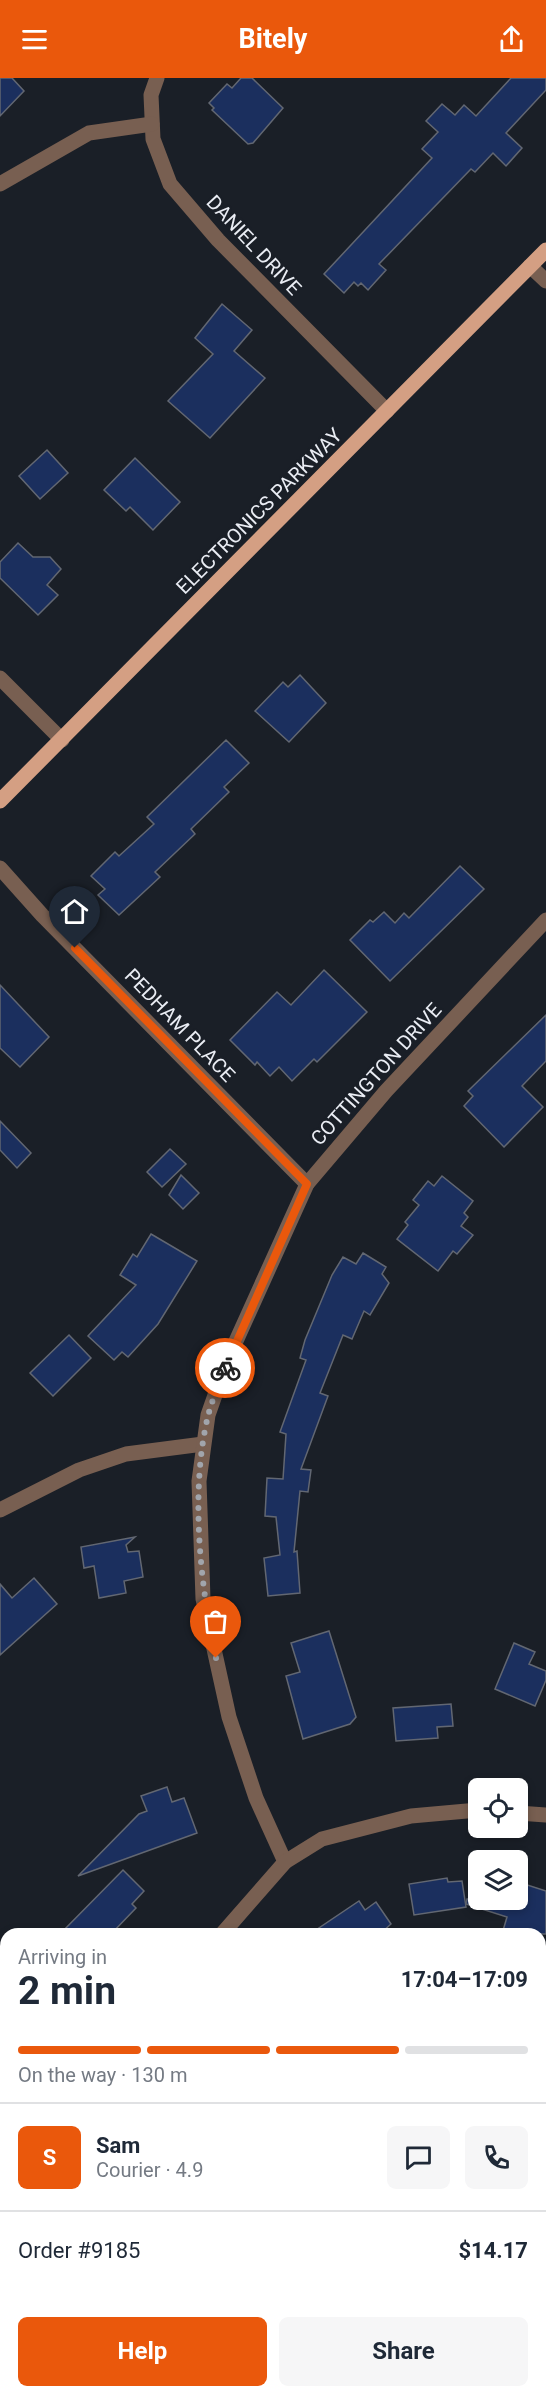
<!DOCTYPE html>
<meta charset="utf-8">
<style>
:root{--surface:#fff;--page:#f6f6f7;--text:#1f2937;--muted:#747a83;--line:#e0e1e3;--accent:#ea580c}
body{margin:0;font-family:Roboto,sans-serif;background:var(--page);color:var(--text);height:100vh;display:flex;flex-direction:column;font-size:22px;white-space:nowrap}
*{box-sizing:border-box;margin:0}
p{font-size:20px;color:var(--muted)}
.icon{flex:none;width:33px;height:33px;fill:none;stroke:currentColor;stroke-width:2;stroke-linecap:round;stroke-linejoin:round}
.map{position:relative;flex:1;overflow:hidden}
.panel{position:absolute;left:0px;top:1850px;width:546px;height:470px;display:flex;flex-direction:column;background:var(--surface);border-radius:18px 18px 0 0;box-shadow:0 3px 9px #0003}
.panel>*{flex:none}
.controls{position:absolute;left:468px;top:1700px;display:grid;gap:12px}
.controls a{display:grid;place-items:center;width:60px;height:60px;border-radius:9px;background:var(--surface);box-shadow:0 3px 9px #0003;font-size:30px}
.pin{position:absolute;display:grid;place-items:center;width:51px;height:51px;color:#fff;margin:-62px -26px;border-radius:50% 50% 50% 0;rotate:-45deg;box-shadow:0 0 6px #0007}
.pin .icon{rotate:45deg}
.courier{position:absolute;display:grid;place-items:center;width:60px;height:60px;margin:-30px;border:4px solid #ea580c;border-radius:50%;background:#fff;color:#222;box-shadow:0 2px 8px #0007}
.head em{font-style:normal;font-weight:700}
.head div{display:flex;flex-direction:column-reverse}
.head{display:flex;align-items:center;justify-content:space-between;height:102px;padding:0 18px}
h1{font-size:39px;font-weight:700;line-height:45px}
.bar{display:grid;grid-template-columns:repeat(4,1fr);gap:9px 6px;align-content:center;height:72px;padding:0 18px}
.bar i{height:8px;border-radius:4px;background:var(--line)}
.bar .current{background:var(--accent)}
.bar p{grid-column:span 4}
.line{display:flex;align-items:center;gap:15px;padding:0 18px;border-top:2px solid var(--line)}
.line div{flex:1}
.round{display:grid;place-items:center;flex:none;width:63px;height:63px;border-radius:9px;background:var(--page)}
.button{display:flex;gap:12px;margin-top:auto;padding:12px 18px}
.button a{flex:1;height:69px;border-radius:9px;background:var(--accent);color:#fff;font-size:24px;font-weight:700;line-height:69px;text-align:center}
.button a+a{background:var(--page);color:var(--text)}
header{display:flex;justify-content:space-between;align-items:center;height:78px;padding:0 18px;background:var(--accent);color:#fff;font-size:27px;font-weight:700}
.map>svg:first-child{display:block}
.building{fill:#1b2f5e;stroke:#626772;stroke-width:1.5}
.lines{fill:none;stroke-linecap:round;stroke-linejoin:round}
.minor{stroke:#785f51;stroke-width:15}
.major{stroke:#d49f83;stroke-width:15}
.done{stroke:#a1a5ac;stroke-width:6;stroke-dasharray:0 10.8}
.route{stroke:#ea580c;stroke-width:8}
.labels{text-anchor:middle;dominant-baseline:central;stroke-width:4.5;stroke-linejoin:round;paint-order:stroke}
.street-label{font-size:20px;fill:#eaedf4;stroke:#1a1f27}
</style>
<header><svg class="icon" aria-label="menu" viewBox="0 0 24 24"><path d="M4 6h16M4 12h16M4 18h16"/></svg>Bitely<svg class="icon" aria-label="share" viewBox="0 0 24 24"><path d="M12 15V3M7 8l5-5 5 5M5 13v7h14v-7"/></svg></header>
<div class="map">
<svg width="546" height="2318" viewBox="0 0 546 2318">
<rect width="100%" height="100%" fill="#1a1f27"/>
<g class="building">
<path d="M0 0H12L24 13 0 38Z"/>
<path d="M241 0H252L283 30 253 65 248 66 212 32 214 30 209 25 227 6 232 10Z"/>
<path d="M511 0H546V12L506 55 522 70 506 88 493 75 475 94 471 91 379 186 386 192 368 212 361 205 358 208 354 204 344 215 324 196 432 80 422 71 438 54 426 43 442 26 455 37 464 27 476 38Z"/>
<path d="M222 226 252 252 234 273 265 300 210 360 168 323 213 276 195 260Z"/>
<path d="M47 372 68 395 40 421 19 398Z"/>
<path d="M135 380 180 424 153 452 130 429 126 433 104 412Z"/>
<path d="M18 465 33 479H50L61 491 47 507 58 517 38 537 0 500V484Z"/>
<path d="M300 597 326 625 289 664 255 633 283 604 288 609Z"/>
<path d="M226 662 249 685 224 709 229 714 191 751 195 756 155 794 160 799 119 837 98 817 105 811 91 798 115 774 119 778 154 746 147 739Z"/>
<path d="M460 788 484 811 390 903 350 862 370 842 373 844 384 834 395 845 404 835 409 840Z"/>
<path d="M324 892 367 934 317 984 314 981 292 1003 279 989 270 998 257 984 255 987 230 962 277 914 291 927Z"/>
<path d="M0 907 49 959 20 989 0 970Z"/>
<path d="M546 937V983L522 1008 543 1029 504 1069 464 1028 473 1018 468 1013Z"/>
<path d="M0 1043 31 1075 17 1090 0 1072Z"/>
<path d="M170 1071 186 1086 162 1109 147 1094Z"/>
<path d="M181 1097 199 1115 183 1131 169 1117Z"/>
<path d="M442 1098 473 1123 464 1135 468 1139 461 1148 473 1157 457 1176 453 1173 438 1193 397 1161 408 1147 405 1144 419 1127 413 1122 428 1103 434 1108Z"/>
<path d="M151 1156 197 1183 158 1246 128 1279 122 1274 114 1282 88 1258 136 1207 120 1197 133 1176 137 1179Z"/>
<path d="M363 1175 386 1189 382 1196 389 1205 370 1237 364 1233 352 1261 343 1257 320 1315 328 1318 301 1391 311 1392 308 1414 300 1413 294 1474 297 1473 300 1515 268 1518 264 1480 280 1477 276 1439 265 1438 267 1400 283 1401 286 1356 280 1354 306 1282 300 1280 305 1262 332 1197 343 1179 356 1186Z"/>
<path d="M69 1257 91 1280 53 1318 30 1295Z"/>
<path d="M135 1459 126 1467 128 1474 139 1473 143 1499 124 1503 126 1515 99 1520 94 1488 84 1490 81 1469Z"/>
<path d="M34 1500 57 1526 0 1577V1506L12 1520Z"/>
<path d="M329 1553 356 1639 350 1646 303 1661 286 1598 300 1594 291 1565Z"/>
<path d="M514 1565 535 1574 529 1586 546 1593V1602L535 1628 495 1611Z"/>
<path d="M451 1626 453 1648 437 1649 438 1660 396 1663 393 1630Z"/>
<path d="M167 1709 172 1724 184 1720 197 1755 78 1798 139 1736 147 1733 141 1718Z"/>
<path d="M123 1792 144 1813 132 1826 136 1830 111 1856H60Z"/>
<path d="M447 1800 448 1804 462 1803 466 1829 414 1837 409 1806Z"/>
<path d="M518 1804 546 1813V1856H502L507 1839 466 1826 467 1821H518Z"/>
<path d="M359 1823 365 1832 376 1824 391 1846 380 1856H310Z"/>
</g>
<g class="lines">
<g class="minor">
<path d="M157 0 151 17 153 61 170 106 218 162 387 333"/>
<path d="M0 106 89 55 152 46"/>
<path d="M530 188 546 203"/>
<path d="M0 600 62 662"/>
<path d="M0 790 42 837 307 1106"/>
<path d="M0 1432 79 1392 126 1376 203 1366"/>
<path d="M518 1735 546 1737"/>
<path d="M285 1784 256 1720 229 1639 203 1521 199 1403 208 1337 227 1283 307 1106 386 1013 546 842"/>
<path d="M222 1856 285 1784 322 1761 411 1738 478 1732"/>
<path d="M0 2080 6 2074"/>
<path d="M540 2170 546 2165"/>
<path d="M389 2318 393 2313"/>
</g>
<path class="major" d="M0 723 546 172"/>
</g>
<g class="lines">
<path class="done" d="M216 1580C200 1507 190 1412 208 1338 212 1322 219 1306 225 1290"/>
<path class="route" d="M75 870 307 1106 225 1290"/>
</g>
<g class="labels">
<g class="street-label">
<text transform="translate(254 167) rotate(47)">DANIEL DRIVE</text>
<text transform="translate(259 433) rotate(-45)">ELECTRONICS PARKWAY</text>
<text transform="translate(180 947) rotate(46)">PEDHAM PLACE</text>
<text transform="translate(376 996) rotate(-48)">COTTINGTON DRIVE</text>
</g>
</g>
</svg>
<div class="controls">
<a><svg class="icon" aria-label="locate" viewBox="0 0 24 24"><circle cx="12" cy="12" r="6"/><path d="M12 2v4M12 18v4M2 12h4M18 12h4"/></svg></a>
<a><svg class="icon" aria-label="layers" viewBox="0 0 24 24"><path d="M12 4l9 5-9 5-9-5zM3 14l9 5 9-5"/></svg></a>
</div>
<div class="pin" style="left:216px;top:1580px;background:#ea580c"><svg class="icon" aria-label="bag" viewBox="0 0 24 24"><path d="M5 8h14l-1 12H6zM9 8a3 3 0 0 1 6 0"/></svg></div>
<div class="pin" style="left:75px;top:870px;background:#1f2937"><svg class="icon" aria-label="home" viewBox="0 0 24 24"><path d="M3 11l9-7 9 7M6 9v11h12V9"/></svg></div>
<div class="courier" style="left:225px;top:1290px"><svg class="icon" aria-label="bike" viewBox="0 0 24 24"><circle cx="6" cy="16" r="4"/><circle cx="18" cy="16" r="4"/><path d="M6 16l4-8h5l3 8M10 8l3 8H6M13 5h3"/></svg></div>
<section class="panel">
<div class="head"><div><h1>2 min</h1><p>Arriving in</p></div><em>17:04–17:09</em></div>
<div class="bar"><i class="current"></i><i class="current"></i><i class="current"></i><i></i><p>On the way · 130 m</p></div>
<div class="line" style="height:108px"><b class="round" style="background:var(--accent);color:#fff">S</b><div><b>Sam</b><p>Courier · 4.9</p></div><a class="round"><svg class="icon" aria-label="chat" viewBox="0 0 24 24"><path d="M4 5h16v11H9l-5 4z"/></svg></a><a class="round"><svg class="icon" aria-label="phone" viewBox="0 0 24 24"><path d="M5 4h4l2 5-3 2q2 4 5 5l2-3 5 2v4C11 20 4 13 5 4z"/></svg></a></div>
<div class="line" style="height:78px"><div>Order #9185</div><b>$14.17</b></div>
<div class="button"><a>Help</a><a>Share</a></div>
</section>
</div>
